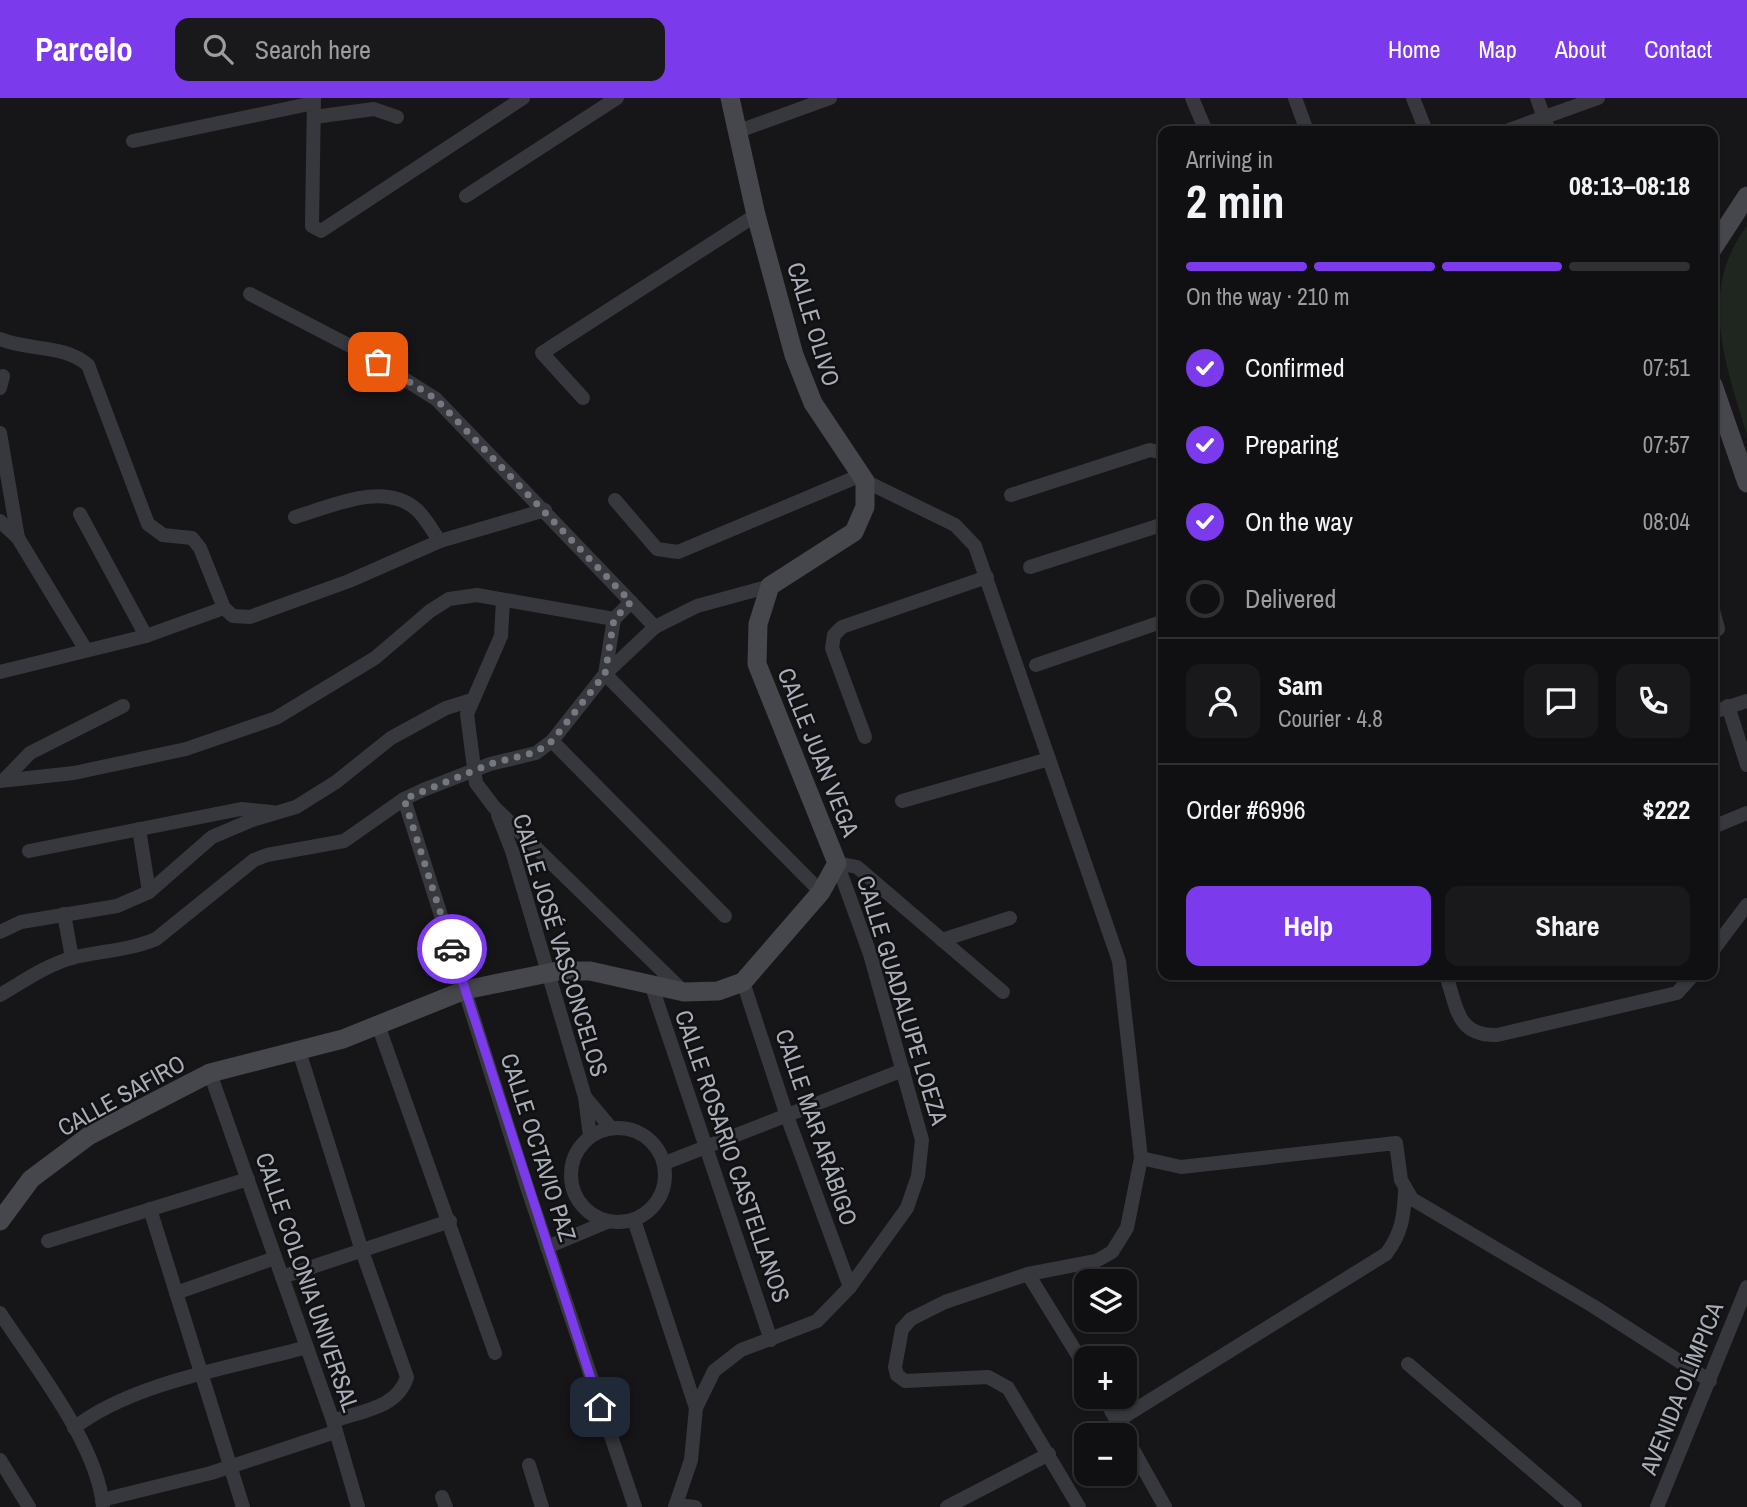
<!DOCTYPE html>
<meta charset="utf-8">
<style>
:root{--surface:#101012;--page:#19191b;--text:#f1f3f6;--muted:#9c9d9f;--line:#303032;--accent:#7c3aed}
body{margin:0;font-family:"Archivo Narrow",sans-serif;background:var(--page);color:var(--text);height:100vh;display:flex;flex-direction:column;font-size:26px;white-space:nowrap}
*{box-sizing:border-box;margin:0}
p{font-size:23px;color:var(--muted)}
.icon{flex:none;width:38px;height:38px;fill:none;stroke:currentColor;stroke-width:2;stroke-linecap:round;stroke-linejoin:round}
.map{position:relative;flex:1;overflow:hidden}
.drawer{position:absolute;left:1158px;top:28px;width:560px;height:854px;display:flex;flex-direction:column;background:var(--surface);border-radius:14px;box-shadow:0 2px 5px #0004,0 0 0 2px var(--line)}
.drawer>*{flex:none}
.tools{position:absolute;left:1074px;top:1171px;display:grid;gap:14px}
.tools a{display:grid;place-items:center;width:63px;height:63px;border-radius:14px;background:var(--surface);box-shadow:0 2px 5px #0004,0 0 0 2px var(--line);font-size:35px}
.pin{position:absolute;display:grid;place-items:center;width:60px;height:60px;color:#fff;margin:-30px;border-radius:14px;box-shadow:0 4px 10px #0006}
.courier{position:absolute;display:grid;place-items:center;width:70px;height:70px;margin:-35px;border:5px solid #7c3aed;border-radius:50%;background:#fff;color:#222;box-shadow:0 2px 9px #0007}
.headline em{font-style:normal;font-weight:700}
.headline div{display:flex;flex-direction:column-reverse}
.headline{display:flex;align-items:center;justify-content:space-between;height:119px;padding:0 28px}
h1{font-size:46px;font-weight:700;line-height:52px}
.bar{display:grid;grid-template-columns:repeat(4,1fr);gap:10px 7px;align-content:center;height:84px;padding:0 28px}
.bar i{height:9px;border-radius:5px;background:var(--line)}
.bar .selected{background:var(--accent)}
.bar p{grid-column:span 4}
.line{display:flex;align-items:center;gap:18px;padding:0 28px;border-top:2px solid var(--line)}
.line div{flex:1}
.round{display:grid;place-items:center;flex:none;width:74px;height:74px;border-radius:14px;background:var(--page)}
ol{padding:0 28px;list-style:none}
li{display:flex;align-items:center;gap:21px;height:77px}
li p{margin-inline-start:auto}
li .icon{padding:7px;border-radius:50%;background:var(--accent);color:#fff;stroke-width:4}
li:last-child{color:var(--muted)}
li i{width:38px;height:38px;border:4px solid var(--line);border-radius:50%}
.cta{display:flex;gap:14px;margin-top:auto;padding:14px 28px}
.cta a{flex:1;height:80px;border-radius:14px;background:var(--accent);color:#fff;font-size:28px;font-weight:700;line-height:80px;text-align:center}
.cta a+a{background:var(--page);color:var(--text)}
header{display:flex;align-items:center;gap:42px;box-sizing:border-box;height:98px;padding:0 35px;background:var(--accent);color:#fff}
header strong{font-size:33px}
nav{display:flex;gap:38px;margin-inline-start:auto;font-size:24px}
.search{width:490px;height:63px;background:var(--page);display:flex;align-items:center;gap:18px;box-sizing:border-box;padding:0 24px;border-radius:14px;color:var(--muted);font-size:26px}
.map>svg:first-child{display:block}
.green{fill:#1e261f}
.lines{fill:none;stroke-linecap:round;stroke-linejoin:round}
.street{stroke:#37383d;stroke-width:14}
.secondary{stroke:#45474d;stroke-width:19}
.done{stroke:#757880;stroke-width:7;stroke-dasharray:0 12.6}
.route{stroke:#7c3aed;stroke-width:9}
.labels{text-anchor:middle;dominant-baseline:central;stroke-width:5;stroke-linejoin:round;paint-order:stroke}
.street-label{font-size:24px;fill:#a8adb8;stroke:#111113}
</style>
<header>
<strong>Parcelo</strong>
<div class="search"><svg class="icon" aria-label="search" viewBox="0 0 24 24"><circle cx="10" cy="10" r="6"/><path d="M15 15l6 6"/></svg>Search here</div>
<nav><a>Home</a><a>Map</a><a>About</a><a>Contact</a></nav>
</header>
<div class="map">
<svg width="1747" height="1409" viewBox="0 0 1747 1409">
<rect width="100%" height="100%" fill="#161618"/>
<path class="green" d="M1747 128V337C1726 267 1697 193 1747 128Z"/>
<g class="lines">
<g class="street">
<path d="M314 0 312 128 321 133 523 0"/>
<path d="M1192 0 1206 33"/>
<path d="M1295 0 1307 33"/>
<path d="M1413 0 1426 33"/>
<path d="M1537 0 1549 33"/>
<path d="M314 19 374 11 397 19"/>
<path d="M1506 33 1598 0"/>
<path d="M736 34 830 0"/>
<path d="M133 43 314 5"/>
<path d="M466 98 617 0"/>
<path d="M250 196 358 252 436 301 655 529"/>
<path d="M0 241C29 253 64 246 88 267L148 426 163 437 192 440 200 450 224 510"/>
<path d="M0 290 3 278"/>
<path d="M583 300 542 255 756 117"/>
<path d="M0 335 18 440"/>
<path d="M865 383 955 427 975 448 1119 863 1141 1060 1127 1130 1112 1154 1096 1163 1028 1176 945 1204 911 1221 902 1231 895 1269 897 1277 905 1283 988 1279 1008 1290 1079 1409"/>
<path d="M1011 397 1150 352 1164 355"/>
<path d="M615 402 657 451 678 454 859 378"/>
<path d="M80 416 146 538"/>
<path d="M295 419C330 409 385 382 417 412 426 420 432 433 440 443"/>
<path d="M0 423 18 440 86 552"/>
<path d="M1030 469 1164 426"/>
<path d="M503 502 501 538 467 616 476 685 494 709 683 893"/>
<path d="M631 504 614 521 605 576 821 794"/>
<path d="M1713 512 1718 531"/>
<path d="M1036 567 1164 523"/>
<path d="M0 574 146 538 224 510 233 518 250 519 349 483 440 443 545 412"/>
<path d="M1728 608 1747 667"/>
<path d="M1713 614 1747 603"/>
<path d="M865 639 832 550 834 537 842 529 987 479"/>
<path d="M552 643 725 818"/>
<path d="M5 681 30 655 123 608"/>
<path d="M0 683 74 675 186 651 276 620 375 560 430 513 449 501 477 497 614 521"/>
<path d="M404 701 528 1092 635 1409"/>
<path d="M902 703 1049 661"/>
<path d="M498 717 512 753 585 999 590 1038"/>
<path d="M1713 729 1747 715"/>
<path d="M139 731 149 794"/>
<path d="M29 753 241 711 272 714"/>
<path d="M64 816 72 860"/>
<path d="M0 834 21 824 117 808 149 794 212 739 252 722 296 709 336 684 391 640 446 610 472 602"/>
<path d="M942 842 1010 820"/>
<path d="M1713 852 1747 807"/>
<path d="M1446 877C1457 909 1456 938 1497 937L1677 895 1693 877"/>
<path d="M743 884 787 1018 850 1189"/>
<path d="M652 889 771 1242"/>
<path d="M0 897C24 883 48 866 75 859 102 853 130 852 156 841L254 762 267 757 344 743 404 701 423 692 490 666 536 655 552 643 605 576 655 529 697 508 770 488"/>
<path d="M378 927 495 1255"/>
<path d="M299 953 362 1153 407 1279C398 1310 361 1313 333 1323"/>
<path d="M210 975 333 1323 358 1409"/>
<path d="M585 999 611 1030"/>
<circle cx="618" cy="1077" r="47"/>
<path d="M1141 1060 1181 1069 1396 1045 1401 1082 1412 1101 1593 1208 1710 1283"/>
<path d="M665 1065 903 972"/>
<path d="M150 1111 243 1409"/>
<path d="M634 1122 696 1310"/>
<path d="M48 1143 248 1081"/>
<path d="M547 1149 607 1124"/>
<path d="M1028 1176 1087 1272"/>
<path d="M282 1179 450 1123"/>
<path d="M176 1195 275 1160"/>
<path d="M0 1215C34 1267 98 1347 103 1409"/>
<path d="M1408 1266 1575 1409"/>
<path d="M1103 1298 1165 1409"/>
<path d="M1117 1323 1386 1156C1402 1135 1404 1118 1405 1093"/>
<path d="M74 1330C132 1284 235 1269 307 1249"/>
<path d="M0 1362 29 1409"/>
<path d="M529 1367 542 1409"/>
<path d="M442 1399 446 1409"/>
<path d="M102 1402 211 1375 335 1334"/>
<path d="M676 1407 695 1409"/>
<path d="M675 1409 691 1362 696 1310 714 1273 741 1252 817 1223 850 1189 907 1110 918 1078 922 1042 870 856 837 765 857 769 1003 894"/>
<path d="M947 1409 1049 1356"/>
<path d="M1657 1409 1747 1189"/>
</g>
<g class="secondary">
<path d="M1713 150 1747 98"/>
<path d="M1713 287 1747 385"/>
<path d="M0 1123 31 1081 90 1037 210 975 343 941 465 892 558 873H590L684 894 718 893 743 884 821 794 837 765 757 566 758 526 770 488 854 434 865 409V383L813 305 794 257 756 117 730 0"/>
</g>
</g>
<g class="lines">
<path class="done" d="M378 264 436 301 631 504 614 521 605 576 552 643 536 654 490 666 404 701 452 851"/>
<path class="route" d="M452 851 600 1309"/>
</g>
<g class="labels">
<g class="street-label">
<text transform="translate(814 226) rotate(73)">CALLE OLIVO</text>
<text transform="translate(819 654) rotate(68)">CALLE JUAN VEGA</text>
<text transform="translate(561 847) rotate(73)">CALLE JOSÉ VASCONCELOS</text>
<text transform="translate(903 902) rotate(73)">CALLE GUADALUPE LOEZA</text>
<text transform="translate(121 997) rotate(-29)">CALLE SAFIRO</text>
<text transform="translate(817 1029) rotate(71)">CALLE MAR ARÁBIGO</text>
<text transform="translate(539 1049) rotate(72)">CALLE OCTAVIO PAZ</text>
<text transform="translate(733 1058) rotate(71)">CALLE ROSARIO CASTELLANOS</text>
<text transform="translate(308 1184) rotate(71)">CALLE COLONIA UNIVERSAL</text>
<text transform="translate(1681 1290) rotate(-68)">AVENIDA OLÍMPICA</text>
</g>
</g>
</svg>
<div class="tools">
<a><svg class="icon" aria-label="layers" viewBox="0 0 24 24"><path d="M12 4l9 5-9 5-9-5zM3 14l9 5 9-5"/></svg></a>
<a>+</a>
<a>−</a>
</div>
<div class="pin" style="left:378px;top:264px;background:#ea580c"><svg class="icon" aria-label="bag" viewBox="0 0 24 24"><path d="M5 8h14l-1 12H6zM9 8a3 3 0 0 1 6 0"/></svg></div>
<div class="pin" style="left:600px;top:1309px;background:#1f2937"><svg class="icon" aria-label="home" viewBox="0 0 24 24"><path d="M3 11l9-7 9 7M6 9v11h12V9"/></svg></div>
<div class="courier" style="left:452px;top:851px"><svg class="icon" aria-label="car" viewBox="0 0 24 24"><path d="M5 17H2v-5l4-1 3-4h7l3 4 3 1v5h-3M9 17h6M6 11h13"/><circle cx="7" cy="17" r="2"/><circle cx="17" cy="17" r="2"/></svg></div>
<section class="drawer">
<div class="headline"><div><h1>2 min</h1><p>Arriving in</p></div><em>08:13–08:18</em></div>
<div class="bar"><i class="selected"></i><i class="selected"></i><i class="selected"></i><i></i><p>On the way · 210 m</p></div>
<ol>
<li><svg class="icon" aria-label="check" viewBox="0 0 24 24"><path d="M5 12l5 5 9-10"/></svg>Confirmed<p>07:51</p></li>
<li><svg class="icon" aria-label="check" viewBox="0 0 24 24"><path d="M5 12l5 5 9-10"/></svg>Preparing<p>07:57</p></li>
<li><svg class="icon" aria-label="check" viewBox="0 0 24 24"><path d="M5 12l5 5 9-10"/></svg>On the way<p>08:04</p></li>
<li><i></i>Delivered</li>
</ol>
<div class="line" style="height:126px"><a class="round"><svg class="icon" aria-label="person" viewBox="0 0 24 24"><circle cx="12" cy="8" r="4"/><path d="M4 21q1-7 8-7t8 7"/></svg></a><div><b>Sam</b><p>Courier · 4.8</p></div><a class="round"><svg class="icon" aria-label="chat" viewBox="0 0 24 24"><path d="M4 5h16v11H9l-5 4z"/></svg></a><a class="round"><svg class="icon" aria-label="phone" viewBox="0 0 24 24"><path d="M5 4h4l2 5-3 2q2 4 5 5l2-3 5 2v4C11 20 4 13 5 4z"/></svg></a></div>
<div class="line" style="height:91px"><div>Order #6996</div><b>$222</b></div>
<div class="cta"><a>Help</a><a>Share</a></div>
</section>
</div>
